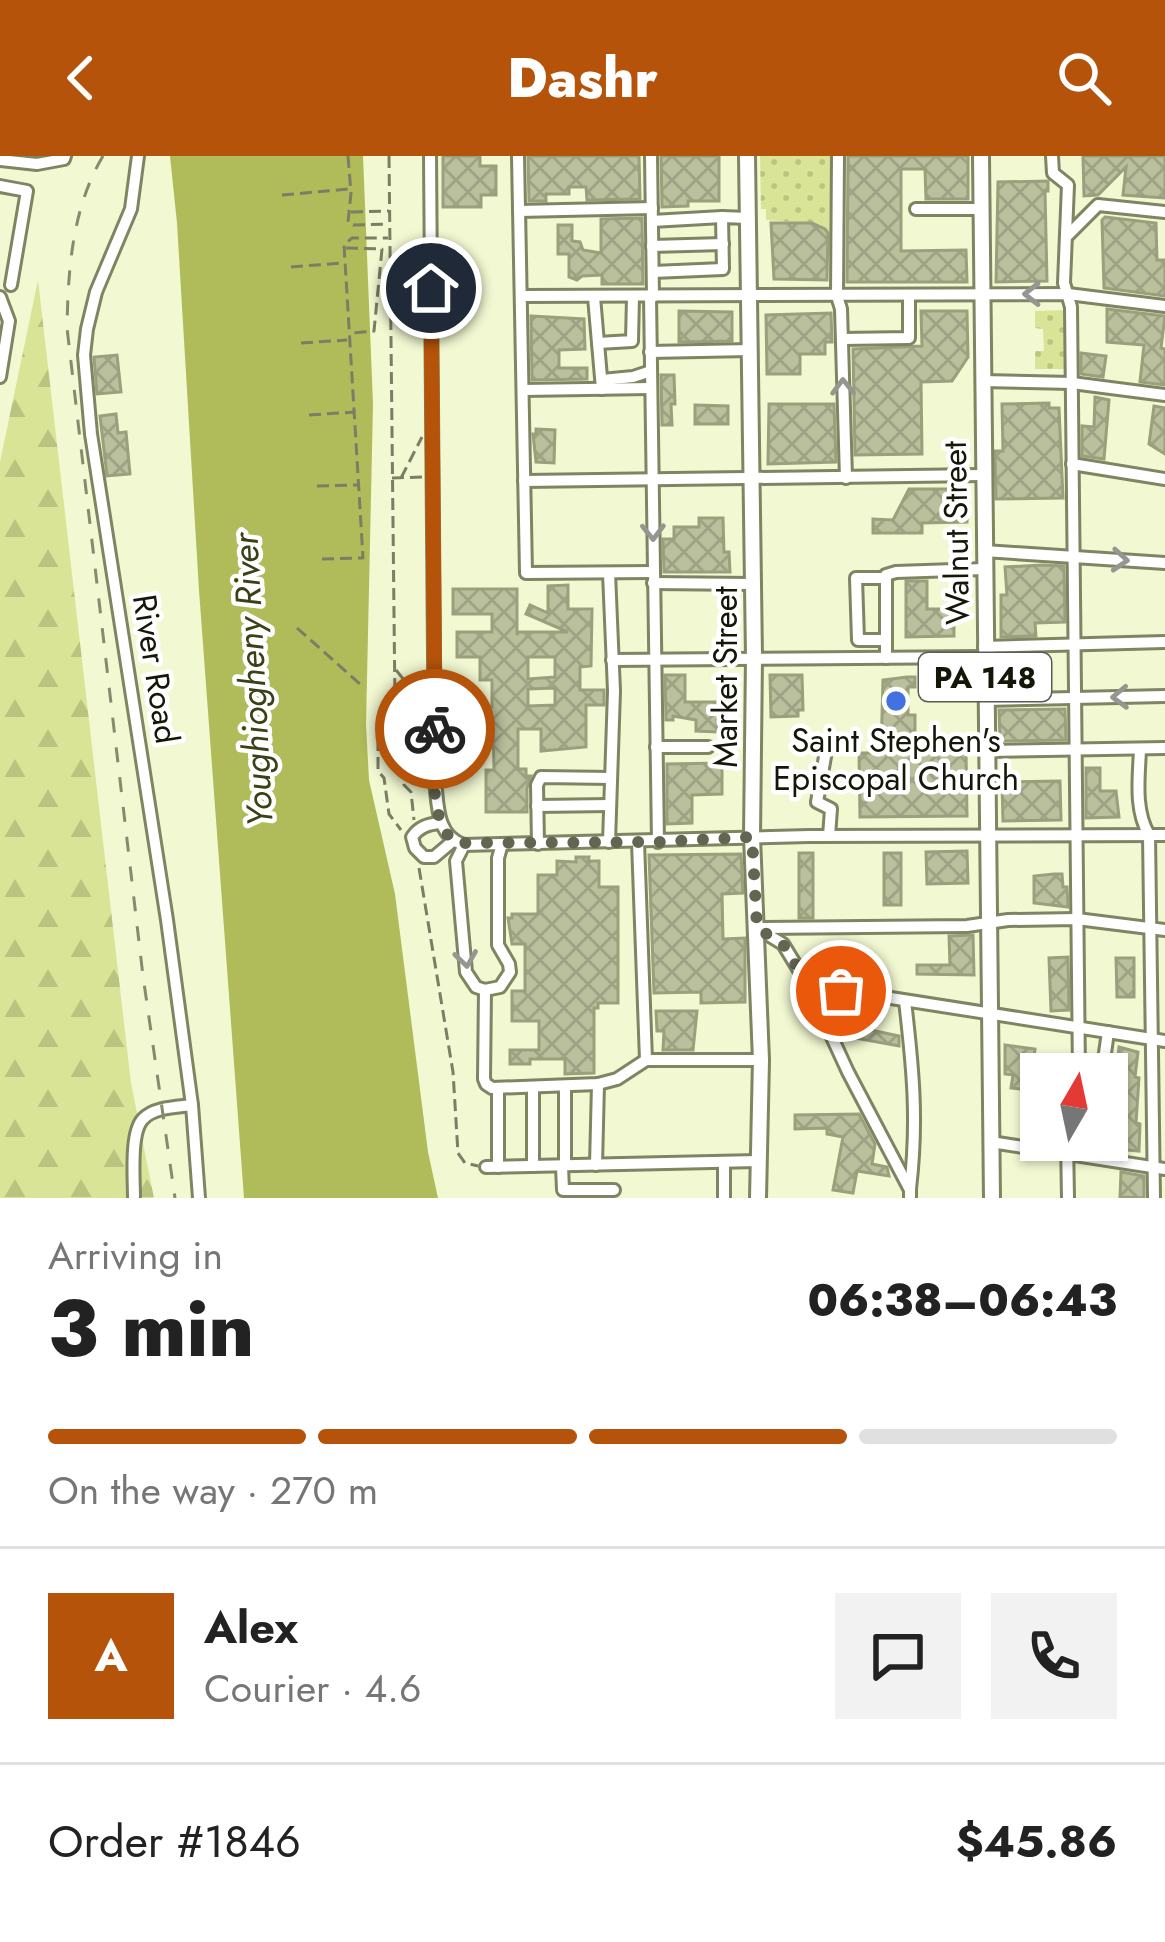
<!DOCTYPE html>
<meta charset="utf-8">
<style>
:root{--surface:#fff;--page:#f2f2f2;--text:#222;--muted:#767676;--line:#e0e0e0;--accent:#b45309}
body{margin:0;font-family:Jost,sans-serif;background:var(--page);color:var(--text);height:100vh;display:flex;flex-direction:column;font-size:45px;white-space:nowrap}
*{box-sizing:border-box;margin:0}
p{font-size:39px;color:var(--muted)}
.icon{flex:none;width:66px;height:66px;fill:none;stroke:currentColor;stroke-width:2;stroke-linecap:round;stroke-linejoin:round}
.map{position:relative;height:1042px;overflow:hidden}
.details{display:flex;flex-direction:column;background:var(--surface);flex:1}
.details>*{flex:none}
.needle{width:78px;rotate:9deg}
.tools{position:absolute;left:1020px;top:897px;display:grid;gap:24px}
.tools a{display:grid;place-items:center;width:108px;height:108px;border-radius:0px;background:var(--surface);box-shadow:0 3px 9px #0004;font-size:60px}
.pin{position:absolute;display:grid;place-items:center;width:102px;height:102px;color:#fff;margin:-51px;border:6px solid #fff;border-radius:50%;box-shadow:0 3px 12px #0007}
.courier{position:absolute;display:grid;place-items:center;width:120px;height:120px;margin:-60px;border:9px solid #b45309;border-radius:50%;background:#fff;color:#222;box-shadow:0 3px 15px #0007}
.overview em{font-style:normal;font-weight:800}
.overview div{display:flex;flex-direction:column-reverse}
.overview{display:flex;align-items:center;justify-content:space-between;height:204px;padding:0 48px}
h1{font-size:78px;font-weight:800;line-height:90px}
.bar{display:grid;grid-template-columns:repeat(4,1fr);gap:18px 12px;align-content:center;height:144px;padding:0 48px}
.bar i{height:15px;border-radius:9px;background:var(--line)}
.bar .active{background:var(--accent)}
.bar p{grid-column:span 4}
.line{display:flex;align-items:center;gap:30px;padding:0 48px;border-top:3px solid var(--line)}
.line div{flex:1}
.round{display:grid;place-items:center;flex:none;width:126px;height:126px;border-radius:0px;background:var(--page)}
header{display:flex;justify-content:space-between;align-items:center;height:156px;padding:0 48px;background:var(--accent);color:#fff;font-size:54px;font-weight:800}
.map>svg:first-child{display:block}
.grass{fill:url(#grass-dots)}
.forest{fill:url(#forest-firs)}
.water{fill:#b0bb5a}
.building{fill:url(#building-cross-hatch);stroke:#9a9f7c;stroke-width:3;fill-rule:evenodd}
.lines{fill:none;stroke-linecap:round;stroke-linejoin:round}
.minor-casing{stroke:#7f8463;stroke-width:16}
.major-casing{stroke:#7f8463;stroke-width:20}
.path{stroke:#7b7e65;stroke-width:3;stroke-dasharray:12 6;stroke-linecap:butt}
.minor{stroke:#fff;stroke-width:10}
.major{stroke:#fff;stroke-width:14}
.rail{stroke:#868a6f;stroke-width:3;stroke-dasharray:15 15;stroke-linecap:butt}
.oneway{stroke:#959690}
.done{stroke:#62654f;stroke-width:12;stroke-dasharray:0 21.6}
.route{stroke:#b45309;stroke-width:15}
.poi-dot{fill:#4371e2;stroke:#fff;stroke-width:4.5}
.labels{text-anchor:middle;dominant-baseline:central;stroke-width:9;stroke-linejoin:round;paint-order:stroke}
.shield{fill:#fff;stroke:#5a5c52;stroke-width:3}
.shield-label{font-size:30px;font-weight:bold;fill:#141608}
.street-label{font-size:33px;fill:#141608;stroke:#fff}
.poi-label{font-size:33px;fill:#141608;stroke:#fff}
.water-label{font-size:36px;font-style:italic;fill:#3b4017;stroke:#fff}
</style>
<header><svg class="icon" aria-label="back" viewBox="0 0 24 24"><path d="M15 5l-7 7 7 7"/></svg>Dashr<svg class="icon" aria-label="search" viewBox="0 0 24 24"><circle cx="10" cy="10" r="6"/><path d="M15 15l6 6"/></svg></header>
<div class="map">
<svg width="1165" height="1042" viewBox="0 0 1165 1042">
<defs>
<pattern id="grass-dots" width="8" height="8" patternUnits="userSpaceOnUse" patternTransform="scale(3)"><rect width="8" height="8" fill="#dae496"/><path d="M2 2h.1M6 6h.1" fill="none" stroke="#bac380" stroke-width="1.8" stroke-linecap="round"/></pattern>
<pattern id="forest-firs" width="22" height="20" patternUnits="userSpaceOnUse" patternTransform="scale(3)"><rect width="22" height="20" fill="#dae496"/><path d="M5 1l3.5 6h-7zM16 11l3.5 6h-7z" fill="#bac380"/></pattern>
<pattern id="building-cross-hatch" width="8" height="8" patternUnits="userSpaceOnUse" patternTransform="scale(3)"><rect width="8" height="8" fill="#babf9c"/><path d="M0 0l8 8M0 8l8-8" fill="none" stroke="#9fa385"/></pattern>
</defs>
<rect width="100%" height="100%" fill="#f2f8d2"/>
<g class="grass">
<path d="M760 0H836L835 99H825L829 80 819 68 766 64V53H761Z"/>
<path d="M1067 154 1068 213H1035V195H1044L1043 173 1035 172V155Z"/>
</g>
<path class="forest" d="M38 124 131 927 154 1042H0V306Z"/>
<path class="water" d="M170 0H363L373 248 366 569 369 624 395 738 428 996 438 1042H244L199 434 177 67Z"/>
<g class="building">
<path d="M443 0H480V10H496V39H481V51H443Z"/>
<path d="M528 0H639L640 43 587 44 586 31H569V38H546V45H529Z"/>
<path d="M661 0H719V45H688V50L662 51Z"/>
<path d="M848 0H968V43H926L925 13H901V95L966 94 967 126H847Z"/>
<path d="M1083 0H1165V42L1123 39 1126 11 1098 39 1084 40Z"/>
<path d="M1048 25V35H1045L1047 125 996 126 998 26Z"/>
<path d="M1105 61 1156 67 1157 104H1165V140L1104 132 1102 64Z"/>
<path d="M642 62 643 128H602V119L582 120 577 124 569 121V98H558V69H572V85L580 86 583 94 601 97V63Z"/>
<path d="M771 67H812L825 73 828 77 827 124 774 123Z"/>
<path d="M1107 153 1165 160 1161 192 1165 193V229L1140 226 1144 189 1107 186Z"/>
<path d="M679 155 732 156V185L679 186Z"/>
<path d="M921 155H967L968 201 952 225 921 226 922 298 855 299 853 193 922 190Z"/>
<path d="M831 157 832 186H825V198H800V218H767L766 159Z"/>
<path d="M531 160 584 163 585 193 559 194V212H587V223L532 224Z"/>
<path d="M1081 197 1106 200 1103 221 1081 218Z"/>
<path d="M117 199 121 236 97 238 94 201Z"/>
<path d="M661 219H674L675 248H671L672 269H662Z"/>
<path d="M1095 241 1109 244 1104 303 1082 300V270L1094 271Z"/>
<path d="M1049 247V252H1059L1063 342 996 343 995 295H1003L1002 248Z"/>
<path d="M769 248H834L836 306 768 308Z"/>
<path d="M695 249 728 250V268H695Z"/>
<path d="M1154 250 1165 252V298L1149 288Z"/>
<path d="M116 258 118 277 126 276 130 318 107 320 100 260Z"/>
<path d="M536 273 555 274 554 307 536 306 533 278H536Z"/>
<path d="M909 333H968L967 366 922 367V377H873V363L893 364Z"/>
<path d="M699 362H723L724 396H729L730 416H664L663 383H674V371H699Z"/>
<path d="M1042 409 1064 410 1065 466 1035 467 1036 480 1001 481V439H1007L1005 411Z"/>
<path d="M906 425H927V453H954V480L906 481Z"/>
<path d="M568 429V453H592L591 510 580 511V534H604V549H586V591L541 595V573H518V613H526V620H531L527 632V656H486V614H494L493 575H458V551H492V524H480V501H457V476H492V458H453V433H517V479L518 476H568L526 458 530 449 548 457V430ZM528 501H555V521L528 523ZM555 532V549L528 550V533Z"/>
<path d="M1045 499 1046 529H1005V500Z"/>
<path d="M665 519H685V546H722V564H717V576L696 575V564L673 560V564H666Z"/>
<path d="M770 519H802L803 554H798V560L771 561Z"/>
<path d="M907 521H915V531H908V559H915V597L966 596 967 660 860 661 859 597H881L883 524Z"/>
<path d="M1065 553 1066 584 1000 585 999 554Z"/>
<path d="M722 607V638L692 639V667L667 668V608Z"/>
<path d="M1086 612H1100V635H1116L1119 661 1086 662Z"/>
<path d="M1060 625 1061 664 1003 665 1002 626Z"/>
<path d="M967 695 968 727 927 728 926 696Z"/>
<rect x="799" y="697" width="14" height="65"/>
<rect x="884" y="697" width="17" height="52"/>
<path d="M741 698 743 737 722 738 723 783 745 782V846L701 847V836L654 837 649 699Z"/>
<path d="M576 701H589L588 705H599V731H618V847H598V852H594V917L565 918V903H530V908H510V894H539V865H512V835H525V788H512L508 762H512V758H538V719H557V705L576 706Z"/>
<path d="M1054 718H1062L1063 731H1067L1068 751 1034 747V720Z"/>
<path d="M973 779 974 819 917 818V809H950L949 780Z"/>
<path d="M1068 801 1069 854 1051 855 1049 802Z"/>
<path d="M1116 802H1134V841H1117Z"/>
<path d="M656 855H697L693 894H663L664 875H657Z"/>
<path d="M852 870 899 880V890L850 881Z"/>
<path d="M1005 889 1035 893 1033 910H1036L1035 914 1042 915 1041 935 1011 932 1013 919 1005 918Z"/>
<path d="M1119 891 1138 896 1135 921 1139 922 1136 967 1140 968 1139 995 1115 993 1119 954H1116L1118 927H1116L1117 917 1121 918 1124 901 1118 900Z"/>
<path d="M859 958 875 988 872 1008 887 1011 889 1020 857 1015 853 1037 833 1034 843 981 827 978V972L795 973V959Z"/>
<path d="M1121 1016 1144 1020V1042L1120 1041Z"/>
</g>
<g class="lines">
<g class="minor-casing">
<g id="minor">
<path d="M138 0 131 53 96 136 87 173 84 199 91 278 167 764 192 949 199 1042"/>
<path d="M430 0 435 624C438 649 436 680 464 689L809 680 1165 679"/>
<path d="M518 0 526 417 653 416"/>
<path d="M651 0 653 141"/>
<path d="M838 0 837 140 841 153 846 322"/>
<path d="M1052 0 1053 17 1068 29 1064 127 1071 151 1079 918"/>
<path d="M0 4 37 8 64 3 65 0"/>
<path d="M0 30 27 35 11 129"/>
<path d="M916 53H982"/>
<path d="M519 55 652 52"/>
<path d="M652 65 722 61"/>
<path d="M1067 80 1098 49 1165 56"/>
<path d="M652 90 723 88"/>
<path d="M653 116 723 113 722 61 748 62"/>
<path d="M521 140 1068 138 1165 150"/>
<path d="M0 141 9 165 0 221"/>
<path d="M594 141 602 233"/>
<path d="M650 141 658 686"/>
<path d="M842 183 909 182V139"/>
<path d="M598 187 632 185 633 141"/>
<path d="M650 196 750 194"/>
<path d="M602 224 633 221 651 215"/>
<path d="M982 225 1072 227 1165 239"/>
<path d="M523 234 651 232"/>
<path d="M1072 308 1165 323"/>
<path d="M524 325 982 319"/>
<path d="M984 395 1165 407"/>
<path d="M609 417 614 535 609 686"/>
<path d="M886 422H856L858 484H886"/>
<path d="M653 427 752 428"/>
<path d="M984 491 1165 486"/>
<path d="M886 502V419L896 416 984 413"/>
<path d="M612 504 984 501"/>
<path d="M985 544 1165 540"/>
<path d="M656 591H708"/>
<path d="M1140 593C1139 621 1134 653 1149 679L1154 1042"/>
<path d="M826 595 817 646 831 653 829 680"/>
<path d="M986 595 1165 592"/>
<path d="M537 650 610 649"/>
<path d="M440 667C428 668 419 671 412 681L415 692 424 701H434L453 685"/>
<path d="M638 686 646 904"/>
<path d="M538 688 537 629 541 621 611 622"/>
<path d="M464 689 456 705 466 816 476 831 485 834 500 831 510 816 509 808 498 789V702L502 688"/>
<path d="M757 772 967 770 1008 764 1077 763 1165 774"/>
<path d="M760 774 783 788 808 829 848 916 910 1034V1042"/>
<path d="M808 829 1165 885"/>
<path d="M485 834 484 923 486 928 492 932 598 928 617 923 646 904"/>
<path d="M905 845C913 913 918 965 910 1033"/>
<path d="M646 904H761"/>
<path d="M1102 918 1108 876"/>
<path d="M565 930V1009"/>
<path d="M498 932V1011"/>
<path d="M1067 984 1068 1042"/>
<path d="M991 986 1165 1013"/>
<path d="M724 1006V1042"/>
<path d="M596 1009 598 928"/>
<path d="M533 1010V931"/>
<path d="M562 1010 563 1034H614"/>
<path d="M486 1011 758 1005"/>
<path d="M134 1042C134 1022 130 976 143 963 154 951 177 951 192 949"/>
</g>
</g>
<g class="major-casing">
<g id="major">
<path d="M747 0 754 501 752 681 761 904 758 1042"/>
<path d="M981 0 992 1042"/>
</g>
</g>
<g class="path">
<path d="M348 0 351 37 348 66 353 69 388 68"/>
<path d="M389 0 395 549 402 560 404 629 411 636 414 664"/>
<path d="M282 39 349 33"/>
<path d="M351 56 389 55"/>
<path d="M346 92 382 93 374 175 352 177"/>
<path d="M291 111 343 107"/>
<path d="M390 131 421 157"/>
<path d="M391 158 423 136"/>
<path d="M301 187 347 184"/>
<path d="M309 259 355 256"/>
<path d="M392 322 424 321"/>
<path d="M401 322 422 281"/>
<path d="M317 330 358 329"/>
<path d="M322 403 363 402 344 89 352 82H388"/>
<path d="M297 472 360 528"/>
<path d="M396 514 413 535"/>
<path d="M402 557 424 518"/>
<path d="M378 565V615L384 622 389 658 401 674"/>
<path d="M380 589H400"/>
<path d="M419 712 453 916 458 997 465 1007 478 1010"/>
</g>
<use href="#minor" class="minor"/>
<use href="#major" class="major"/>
<path class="rail" d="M103 0C72 52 68 114 67 172L143 820 175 1042"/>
</g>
<defs><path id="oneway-chevron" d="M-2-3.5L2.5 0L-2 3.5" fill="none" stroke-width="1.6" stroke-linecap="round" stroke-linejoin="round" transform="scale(3)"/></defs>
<g class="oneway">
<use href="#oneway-chevron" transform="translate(1032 138) rotate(-180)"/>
<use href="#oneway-chevron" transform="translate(843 231) rotate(-91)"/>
<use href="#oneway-chevron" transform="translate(653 376) rotate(89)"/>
<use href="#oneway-chevron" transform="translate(1120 404) rotate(4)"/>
<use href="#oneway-chevron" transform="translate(1120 541) rotate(178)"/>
<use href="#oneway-chevron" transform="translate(466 803) rotate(82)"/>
</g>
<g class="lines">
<path class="done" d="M435 573C435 608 427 662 455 687L658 686 752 681 757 772 783 788 808 829 841 835"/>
<path class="route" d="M431 132 435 573"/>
</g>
<circle class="poi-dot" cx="896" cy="545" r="12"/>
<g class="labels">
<rect class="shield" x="919" y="497" width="132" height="48" rx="9"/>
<g class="shield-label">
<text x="985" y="521">PA 148</text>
</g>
<g class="street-label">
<text transform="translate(956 377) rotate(-91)">Walnut Street</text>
<text transform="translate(156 513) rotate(81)">River Road</text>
<text transform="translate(725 521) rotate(-90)">Market Street</text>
</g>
<g class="poi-label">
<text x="896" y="584">Saint Stephen's<tspan x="896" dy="38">Episcopal Church</tspan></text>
</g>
<g class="water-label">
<text transform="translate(252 524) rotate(-93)">Youghiogheny River</text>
</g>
</g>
</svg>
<div class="tools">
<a><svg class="needle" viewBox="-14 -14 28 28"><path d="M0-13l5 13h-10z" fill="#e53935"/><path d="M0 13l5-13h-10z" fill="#767676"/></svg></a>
</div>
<div class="pin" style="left:841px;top:835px;background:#ea580c"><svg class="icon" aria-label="bag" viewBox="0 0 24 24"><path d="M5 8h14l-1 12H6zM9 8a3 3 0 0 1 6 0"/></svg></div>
<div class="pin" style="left:431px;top:132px;background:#1f2937"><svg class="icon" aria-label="home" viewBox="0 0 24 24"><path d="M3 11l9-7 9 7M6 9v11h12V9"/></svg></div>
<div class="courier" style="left:435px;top:573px"><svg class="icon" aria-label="bike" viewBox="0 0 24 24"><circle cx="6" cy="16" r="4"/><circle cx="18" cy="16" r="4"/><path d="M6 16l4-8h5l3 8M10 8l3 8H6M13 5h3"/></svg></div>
</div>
<section class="details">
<div class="overview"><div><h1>3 min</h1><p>Arriving in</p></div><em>06:38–06:43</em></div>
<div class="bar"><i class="active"></i><i class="active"></i><i class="active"></i><i></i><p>On the way · 270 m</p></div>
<div class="line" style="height:216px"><b class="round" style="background:var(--accent);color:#fff">A</b><div><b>Alex</b><p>Courier · 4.6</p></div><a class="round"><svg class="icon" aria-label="chat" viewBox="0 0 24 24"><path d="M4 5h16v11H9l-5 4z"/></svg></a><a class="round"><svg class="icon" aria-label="phone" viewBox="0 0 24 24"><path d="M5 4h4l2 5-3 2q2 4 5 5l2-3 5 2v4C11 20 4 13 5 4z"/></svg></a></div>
<div class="line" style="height:156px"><div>Order #1846</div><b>$45.86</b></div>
</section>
